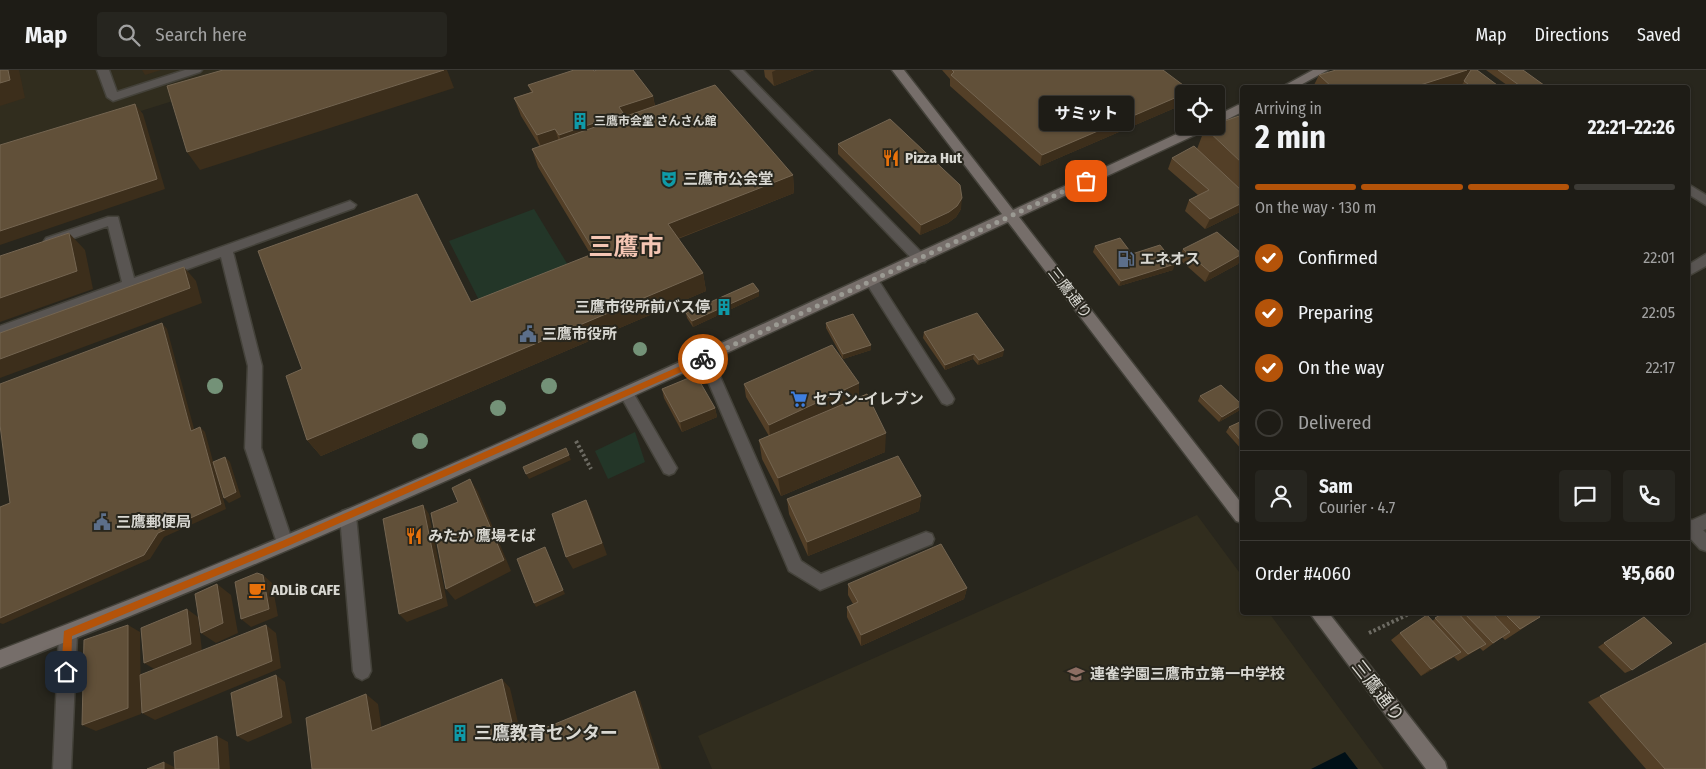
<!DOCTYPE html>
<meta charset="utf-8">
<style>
:root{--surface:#1e1c16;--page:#26251f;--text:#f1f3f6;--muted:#a1a1a1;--line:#3c3a35;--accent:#b45309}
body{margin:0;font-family:"Fira Sans Condensed","Noto Sans JP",sans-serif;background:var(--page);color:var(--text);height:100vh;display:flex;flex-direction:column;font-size:19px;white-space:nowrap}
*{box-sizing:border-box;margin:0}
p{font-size:16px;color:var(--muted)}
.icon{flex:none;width:28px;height:28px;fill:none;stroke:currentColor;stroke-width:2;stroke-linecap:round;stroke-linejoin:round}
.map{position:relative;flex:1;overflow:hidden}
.sheet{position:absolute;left:1240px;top:15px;width:450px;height:530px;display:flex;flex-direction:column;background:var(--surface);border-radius:5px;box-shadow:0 1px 4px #0004,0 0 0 1px var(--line)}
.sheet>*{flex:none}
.buttons{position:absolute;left:1175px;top:15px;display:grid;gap:10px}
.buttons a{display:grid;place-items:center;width:50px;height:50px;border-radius:5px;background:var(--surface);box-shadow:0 1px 4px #0004,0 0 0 1px var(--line);font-size:25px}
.pin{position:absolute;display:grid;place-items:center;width:42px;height:42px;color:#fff;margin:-21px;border-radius:10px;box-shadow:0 2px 8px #0006}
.courier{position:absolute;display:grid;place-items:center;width:50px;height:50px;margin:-25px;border:4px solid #b45309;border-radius:50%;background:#fff;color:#222;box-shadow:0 1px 6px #0007}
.bubble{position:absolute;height:35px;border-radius:5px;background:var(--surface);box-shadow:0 1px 4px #0004,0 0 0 1px var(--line);font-size:16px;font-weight:700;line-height:35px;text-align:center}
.overview em{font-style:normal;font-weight:700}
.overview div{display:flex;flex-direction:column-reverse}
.overview{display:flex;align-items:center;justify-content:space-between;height:85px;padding:0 15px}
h1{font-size:32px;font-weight:700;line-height:38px}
.bar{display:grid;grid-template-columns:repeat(4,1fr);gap:8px 5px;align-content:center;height:60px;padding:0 15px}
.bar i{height:6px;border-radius:4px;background:var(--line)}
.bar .on{background:var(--accent)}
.bar p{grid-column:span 4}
.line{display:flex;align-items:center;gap:12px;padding:0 15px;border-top:1px solid var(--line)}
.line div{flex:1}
.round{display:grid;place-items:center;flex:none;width:52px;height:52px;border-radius:5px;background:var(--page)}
ol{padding:0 15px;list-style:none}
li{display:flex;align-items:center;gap:15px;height:55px}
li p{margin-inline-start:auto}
li .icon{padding:5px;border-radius:50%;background:var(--accent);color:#fff;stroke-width:4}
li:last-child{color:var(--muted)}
li i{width:28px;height:28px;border:2px solid var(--line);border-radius:50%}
header{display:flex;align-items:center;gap:30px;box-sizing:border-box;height:70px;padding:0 25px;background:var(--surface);border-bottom:1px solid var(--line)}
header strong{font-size:24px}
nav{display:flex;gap:28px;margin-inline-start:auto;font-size:18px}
.search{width:350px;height:45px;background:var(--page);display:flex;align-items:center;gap:12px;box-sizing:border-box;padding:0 18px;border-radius:5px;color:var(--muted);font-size:19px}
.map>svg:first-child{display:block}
.built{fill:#312d1e}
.green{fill:#233628}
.water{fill:#001017}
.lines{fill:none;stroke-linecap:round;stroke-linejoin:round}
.lane-casing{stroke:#44423a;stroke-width:3}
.street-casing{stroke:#44423a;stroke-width:3}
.secondary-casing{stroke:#44423a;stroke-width:3}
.path{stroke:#6d6b63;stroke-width:4;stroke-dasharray:2.5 2.5;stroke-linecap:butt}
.lane{fill:#595552;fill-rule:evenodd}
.street{fill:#595552;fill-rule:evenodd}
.secondary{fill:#766e6a;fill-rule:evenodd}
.tree{fill:#749278}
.wall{fill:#533f27}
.shaded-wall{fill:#3c2e1b}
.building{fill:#615039;stroke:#746551}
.route{fill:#b45309}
.done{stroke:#9b9a93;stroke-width:5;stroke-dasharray:0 9}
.labels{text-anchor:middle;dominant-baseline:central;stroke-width:4;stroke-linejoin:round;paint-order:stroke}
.far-poi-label{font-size:12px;font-weight:bold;fill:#d9d8d2;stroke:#28261d;text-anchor:start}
.poi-label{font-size:15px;font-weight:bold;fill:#d9d8d2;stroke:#28261d;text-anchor:start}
.street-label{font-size:15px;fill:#d9d8d2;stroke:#28261d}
.near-street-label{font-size:18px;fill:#d9d8d2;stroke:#28261d}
.near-poi-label{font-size:18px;font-weight:bold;fill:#d9d8d2;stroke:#28261d;text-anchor:start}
.town-label{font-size:25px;font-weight:bold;fill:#f5c6b4;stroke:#28261d}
</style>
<header>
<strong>Map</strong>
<div class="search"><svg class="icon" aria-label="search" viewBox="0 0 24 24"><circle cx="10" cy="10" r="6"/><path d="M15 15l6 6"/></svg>Search here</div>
<nav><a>Map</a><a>Directions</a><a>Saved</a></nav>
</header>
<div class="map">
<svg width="1706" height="699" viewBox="0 0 1706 699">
<rect width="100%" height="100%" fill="#28261d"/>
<g class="built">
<path d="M0 0H272L0 85Z"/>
<path d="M1197 445 1242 506V542L1269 543 1384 699H712L698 666Z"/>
</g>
<g class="green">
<path d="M534 139 574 205 485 242 449 171Z"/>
<path d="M635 362 645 392 608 409 595 381Z"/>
</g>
<path class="water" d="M1345 682 1358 699H1311Z"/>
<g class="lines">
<g class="lane-casing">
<g id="lane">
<path d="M97 0H109L117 22 185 0H202L200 2 113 31 107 27Z"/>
<path d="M350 131 356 135 354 138 233 182 262 296 261 378 293 473 291 478 285 480 279 478 277 473 245 378 248 296 221 187 0 267V256L122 212 108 156 51 176 46 174 44 171 46 168 108 147H118L134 208Z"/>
<path d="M872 206 877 208 952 325 954 329 952 333 947 335 942 333 865 211 867 208Z"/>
<path d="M705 282 710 284 712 288 801 491 821 504 926 462 932 464 934 469 932 474 820 520 789 501 698 288 700 284Z"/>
<path d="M626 317 631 319 674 393 677 398 674 403 669 405 664 403 619 323 621 319Z"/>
<path d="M348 439 354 441 356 446 371 601 368 607 362 610 356 607 353 601 340 446 342 441Z"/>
<path d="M1706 444V459L1690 466 1688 465V452Z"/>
</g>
</g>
<g class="street-casing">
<g id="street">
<path d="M731 0H743L925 186 927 189 925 192H915Z"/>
<path d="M1688 114 1706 125V135L1688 124Z"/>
<path d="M1706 184V196L1688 206V195Z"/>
<path d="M1688 449 1694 451 1706 463V481L1700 479 1688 466Z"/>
<path d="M68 556 74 558 77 564 71 699H53L59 564 62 558Z"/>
</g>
</g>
<g class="secondary-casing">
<g id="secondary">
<path d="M892 0H904L1013 140 1194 56H1210L1208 59 1019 147 1242 434V453L1236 451 1008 152C676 307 342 465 0 598V580C340 451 672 296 1002 144Z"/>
<path d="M1313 0H1328L1295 18H1280Z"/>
<path d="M1238 35H1242V42L1216 55V46Z"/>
<path d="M1309 542H1328L1445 692 1447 699H1426Z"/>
</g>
</g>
<g class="path">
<path d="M576 371 591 399"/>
<path d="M1369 563 1413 542"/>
</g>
<use href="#lane" class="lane"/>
<use href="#street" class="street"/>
<use href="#secondary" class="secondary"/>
</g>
<g class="tree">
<circle cx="640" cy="279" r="7"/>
<circle cx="215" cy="316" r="8"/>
<circle cx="549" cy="316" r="8"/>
<circle cx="498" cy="338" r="8"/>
<circle cx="420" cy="371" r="8"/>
</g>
<g class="wall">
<path d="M764 0H814L774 16 765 7Z"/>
<path d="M942 0H1163L1184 24V34L1040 96 950 16V9Z"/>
<path d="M1477 0 1501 18H1462L1461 16 1460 18H1305L1314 15 1319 5Z"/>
<path d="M1486 0H1523L1548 18H1511Z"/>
<path d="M594 1 653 26 655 36 793 105 794 123 678 169 703 203 706 221 321 386 307 370 302 299 591 185 538 97 532 79 540 77 521 46 514 28 531 22 528 15Z"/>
<path d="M1242 45V141L1205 159 1185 141 1189 130 1198 125 1168 99 1172 88 1197 79 1205 58Z"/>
<path d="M838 74 961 139 956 147 948 153 920 165 838 84Z"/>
<path d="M1095 176 1132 184 1173 200 1119 216 1093 182Z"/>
<path d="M1183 179 1242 184V185L1238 194 1205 212 1179 189Z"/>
<path d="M759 221V226L693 257 687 248 686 243Z"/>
<path d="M826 253 871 280 843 289 826 258Z"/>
<path d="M924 262 1003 286 978 295 973 289 945 300 923 268Z"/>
<path d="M859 313V327L834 338 885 382 781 426 762 389 759 370 769 366 746 327 744 314Z"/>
<path d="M662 319 715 338 717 347 682 362 664 328Z"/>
<path d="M1200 326 1240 340 1219 352 1198 331Z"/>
<path d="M1242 351V380L1226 362 1229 357Z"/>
<path d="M921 426 919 441 808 486 789 444 787 429Z"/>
<path d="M848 514 967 518 964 529 861 576 847 547V537L853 534 848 525Z"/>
<path d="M1445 542H1544L1539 546 1540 547 1505 570 1502 567 1483 581 1480 578 1458 591 1454 587 1421 606 1391 570 1400 563 1432 551Z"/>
<path d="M1644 547 1632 600 1625 603 1598 577Z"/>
<path d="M1706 573V699H1646L1588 632Z"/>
</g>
<g class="shaded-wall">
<path d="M8 0H19L25 28 0 36V13Z"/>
<path d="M142 0H161L145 5Z"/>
<path d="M444 0H447L454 18 200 100 187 82Z"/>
<path d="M776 0H814L774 16 772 2Z"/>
<path d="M1467 0H1471L1460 18H1411Z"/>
<path d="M1184 24V34L1040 96 1042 85Z"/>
<path d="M653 26 656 44 565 84 559 65 619 37Z"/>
<path d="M135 34 143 44 165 119 0 175V161Z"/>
<path d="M555 59 561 77 543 83 537 65Z"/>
<path d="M793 105 794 123 671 171 668 154Z"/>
<path d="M962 128 961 139 956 147 948 153 920 165 921 155Z"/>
<path d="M1242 133V141L1205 159 1210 149Z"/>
<path d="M69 163 85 180 93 219 0 252V228Z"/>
<path d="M1242 184 1238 194 1205 212 1210 202Z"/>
<path d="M1175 194 1173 200 1119 216 1121 211Z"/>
<path d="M184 197 196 211 202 233 0 308V289Z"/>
<path d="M703 203 706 221 321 386 307 370Z"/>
<path d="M759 221V226L693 257 692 251Z"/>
<path d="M162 253 167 259 196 366 191 361Z"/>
<path d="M871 275V280L843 289V284Z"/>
<path d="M1004 280 1003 286 978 295 979 290Z"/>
<path d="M974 284 973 289 945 300V295Z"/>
<path d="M859 313V327L770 368 769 355Z"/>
<path d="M1242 336 1240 340 1219 352 1222 347Z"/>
<path d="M715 338 717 347 682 362 680 352Z"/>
<path d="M200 357 205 362 226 439 164 467 150 489 3 554 0 553V548Z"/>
<path d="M886 363 885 382 781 426 778 408Z"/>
<path d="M569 385 571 390 529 409 526 404Z"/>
<path d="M225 387 230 392 241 427 229 433 224 428Z"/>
<path d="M470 409 478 422 511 501 455 530 446 519Z"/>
<path d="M921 426 919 441 808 486 807 472Z"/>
<path d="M586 430 592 442 607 485 573 499 566 487Z"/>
<path d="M423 435 429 444 448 536 407 552 399 544Z"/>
<path d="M545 477 565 524 536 537 534 533Z"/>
<path d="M263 505 272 513 278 546 251 557 241 549Z"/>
<path d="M217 514 231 525 238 563 216 573 201 563Z"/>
<path d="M967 518 964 529 861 576V565Z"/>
<path d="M187 539 198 547 202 581 156 600 144 593Z"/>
<path d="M128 555 140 562 141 644 96 661 82 655Z"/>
<path d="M266 555 276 563 281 598 155 650 142 643Z"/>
<path d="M1461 582 1451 589 1421 606 1431 599Z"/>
<path d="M276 605 285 612 292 653 248 672 237 666Z"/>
<path d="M502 609 510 618 524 678 516 670Z"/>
<path d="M635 621 640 630 662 699H659Z"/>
<path d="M366 624 378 634 383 669 372 661Z"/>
<path d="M217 666 228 672 230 699H219Z"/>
<path d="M164 692 176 698V699H164Z"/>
</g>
<g class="building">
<path d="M0 0H8L10 10 0 13Z"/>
<path d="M223 0H444L187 82 167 16Z"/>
<path d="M574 0H593L594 1 597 0H633L653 26 619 37 623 43 559 65 555 59 537 65 514 28 533 22 528 15Z"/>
<path d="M952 0H1163L1191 21 1042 85 951 5 954 2Z"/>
<path d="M1336 0H1467L1411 18H1333L1319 5Z"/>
<path d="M1471 0H1477L1501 18H1473L1464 11Z"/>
<path d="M1498 0H1523L1548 18H1523Z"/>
<path d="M715 15 793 105 668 154 703 203 307 370 286 306 302 299 258 181 417 124 471 232 595 183 532 79Z"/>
<path d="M1315 15 1318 18H1305Z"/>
<path d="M135 34 157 109 0 161V75Z"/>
<path d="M1242 45V93L1205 58 1211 56H1216V54Z"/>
<path d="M890 49 960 115 962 128 957 136 949 142 921 155 838 74Z"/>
<path d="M1194 76 1242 121V133L1210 149 1189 130 1209 120 1172 88Z"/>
<path d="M1217 162 1242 184 1210 202 1183 179Z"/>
<path d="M69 163 77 201 0 228V186Z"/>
<path d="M1120 168 1132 184 1160 175 1175 194 1121 211 1095 176Z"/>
<path d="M184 197 190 218 0 289V263Z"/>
<path d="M753 213 759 221 692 251 686 243Z"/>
<path d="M977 243 1004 280 979 290 974 284 945 295 924 262Z"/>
<path d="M853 244 871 275 843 284 826 253Z"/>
<path d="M162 253 191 361 200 357 221 434 158 463 144 485 0 548V437L10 433 0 355V314Z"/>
<path d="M832 275 859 313 769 355 744 314Z"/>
<path d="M696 305 715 338 680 352 662 319Z"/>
<path d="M1221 315 1242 335 1222 347 1200 326Z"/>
<path d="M867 324 886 363 778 408 759 370Z"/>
<path d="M1242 351V372L1229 357Z"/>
<path d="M566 378 569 385 526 404 523 397Z"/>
<path d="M898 386 921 426 807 472 787 429Z"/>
<path d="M225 387 236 422 224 428 213 392Z"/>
<path d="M470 409 504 490 446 519 431 443 458 432 452 418Z"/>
<path d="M586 430 602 473 566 487 552 444Z"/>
<path d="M423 435 442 528 399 544 383 449Z"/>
<path d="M941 474 967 518 861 565 847 537 858 532 848 514Z"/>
<path d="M545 477 563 520 534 533 517 489Z"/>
<path d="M257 503 263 505 269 539 241 549 235 512Z"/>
<path d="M217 514 223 553 201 563 195 524Z"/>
<path d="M187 539 191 574 144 593 141 558Z"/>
<path d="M1445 542H1457L1486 574 1468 584 1435 548Z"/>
<path d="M1463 542H1491L1510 562 1493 573Z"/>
<path d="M1503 542H1536L1540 547 1520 559Z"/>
<path d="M1427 545 1461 582 1431 599 1400 563Z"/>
<path d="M1644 547 1672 573 1632 600 1604 573Z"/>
<path d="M128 555V638L82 655 84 570Z"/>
<path d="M266 555 272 591 142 643 140 605Z"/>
<path d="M1706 573V699H1665L1600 626Z"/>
<path d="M276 605 282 647 237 666 231 623Z"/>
<path d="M502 609 516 670 635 621 659 699H312L306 648 366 624 372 661Z"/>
<path d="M217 666 219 699H175L174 682Z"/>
<path d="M164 692V699H147Z"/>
</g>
<path class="route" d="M703 286 706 287V291L288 476 72 566 71 602 70 606H63L61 602 64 561 282 471Z"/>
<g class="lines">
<path class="done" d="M703 289 1086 111"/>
</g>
<defs>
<g id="building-bare" transform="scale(1.35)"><path d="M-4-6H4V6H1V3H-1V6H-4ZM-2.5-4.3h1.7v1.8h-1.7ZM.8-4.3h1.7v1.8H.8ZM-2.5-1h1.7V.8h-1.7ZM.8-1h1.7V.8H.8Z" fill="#0f9aa8" stroke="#28261d" stroke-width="2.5" paint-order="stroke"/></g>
<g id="restaurant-bare" transform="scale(1.35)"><path d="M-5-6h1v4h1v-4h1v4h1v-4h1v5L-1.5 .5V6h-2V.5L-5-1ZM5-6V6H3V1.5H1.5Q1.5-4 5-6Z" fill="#e8710a" stroke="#28261d" stroke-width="2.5" paint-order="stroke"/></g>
<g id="theatre-bare" transform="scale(1.35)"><path d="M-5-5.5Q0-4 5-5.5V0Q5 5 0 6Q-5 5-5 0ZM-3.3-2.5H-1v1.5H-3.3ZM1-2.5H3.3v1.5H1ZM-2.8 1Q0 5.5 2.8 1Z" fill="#0f9aa8" stroke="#28261d" stroke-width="2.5" paint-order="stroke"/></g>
<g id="fuel-bare" transform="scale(1.35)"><path d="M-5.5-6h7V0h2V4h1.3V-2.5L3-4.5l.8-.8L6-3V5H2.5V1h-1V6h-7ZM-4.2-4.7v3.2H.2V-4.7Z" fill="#5c6f8a" stroke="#28261d" stroke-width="2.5" paint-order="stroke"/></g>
<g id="civic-bare" transform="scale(1.35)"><path d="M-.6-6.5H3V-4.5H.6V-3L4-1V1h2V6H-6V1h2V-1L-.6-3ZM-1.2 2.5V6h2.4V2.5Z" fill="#5c6f8a" stroke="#28261d" stroke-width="2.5" paint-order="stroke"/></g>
<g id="supermarket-bare" transform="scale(1.35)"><path d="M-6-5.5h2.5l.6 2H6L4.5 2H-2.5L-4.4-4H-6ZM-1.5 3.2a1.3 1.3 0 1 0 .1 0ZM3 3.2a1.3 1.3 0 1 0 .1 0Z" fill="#3f7fe0" stroke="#28261d" stroke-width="2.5" paint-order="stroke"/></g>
<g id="cafe-bare" transform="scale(1.35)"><path d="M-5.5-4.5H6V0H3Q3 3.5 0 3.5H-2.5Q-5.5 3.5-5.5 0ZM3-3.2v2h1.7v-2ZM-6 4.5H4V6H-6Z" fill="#e8710a" stroke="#28261d" stroke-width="2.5" paint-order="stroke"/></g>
<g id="school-bare" transform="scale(1.35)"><path d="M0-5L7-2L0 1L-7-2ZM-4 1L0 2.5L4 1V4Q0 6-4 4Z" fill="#8d6e63" stroke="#28261d" stroke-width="2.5" paint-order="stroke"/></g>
</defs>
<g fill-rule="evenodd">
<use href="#building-bare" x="580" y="51"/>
<use href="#restaurant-bare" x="891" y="88"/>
<use href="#theatre-bare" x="669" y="109"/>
<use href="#fuel-bare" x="1126" y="189"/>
<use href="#building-bare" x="724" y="237"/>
<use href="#civic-bare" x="528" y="264"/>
<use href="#supermarket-bare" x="799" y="329"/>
<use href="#civic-bare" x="102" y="452"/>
<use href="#restaurant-bare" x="414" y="466"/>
<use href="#cafe-bare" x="257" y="520"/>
<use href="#school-bare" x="1076" y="604"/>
<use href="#building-bare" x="460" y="663"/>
</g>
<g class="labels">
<g class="far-poi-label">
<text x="594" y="51">三鷹市会堂 さんさん館</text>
</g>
<g class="poi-label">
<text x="905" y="88">Pizza Hut</text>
<text x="683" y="109">三鷹市公会堂</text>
<text x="1140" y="189">エネオス</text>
<text x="710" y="237" text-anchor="end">三鷹市役所前バス停</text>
<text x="542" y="264">三鷹市役所</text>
<text x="813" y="329">セブン-イレブン</text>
<text x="116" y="452">三鷹郵便局</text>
<text x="428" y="466">みたか 鷹場そば</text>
<text x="271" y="520">ADLiB CAFE</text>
<text x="1090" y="604">連雀学園三鷹市立第一中学校</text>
</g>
<g class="street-label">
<text transform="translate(1070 223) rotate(52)">三鷹通り</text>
</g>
<g class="near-street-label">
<text transform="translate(1378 621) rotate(52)">三鷹通り</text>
</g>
<g class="near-poi-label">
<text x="474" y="663">三鷹教育センター</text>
</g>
<g class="town-label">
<text x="626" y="177">三鷹市</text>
</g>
</g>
</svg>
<div class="buttons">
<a><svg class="icon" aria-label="locate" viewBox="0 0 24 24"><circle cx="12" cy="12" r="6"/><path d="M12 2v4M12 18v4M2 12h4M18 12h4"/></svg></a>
</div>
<div class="pin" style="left:1086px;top:111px;background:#ea580c"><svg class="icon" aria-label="bag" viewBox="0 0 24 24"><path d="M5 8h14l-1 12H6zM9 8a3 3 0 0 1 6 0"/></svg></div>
<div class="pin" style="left:66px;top:602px;background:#1f2937"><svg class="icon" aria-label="home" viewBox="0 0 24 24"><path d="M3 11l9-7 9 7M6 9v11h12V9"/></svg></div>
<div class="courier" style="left:703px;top:289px"><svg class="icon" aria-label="bike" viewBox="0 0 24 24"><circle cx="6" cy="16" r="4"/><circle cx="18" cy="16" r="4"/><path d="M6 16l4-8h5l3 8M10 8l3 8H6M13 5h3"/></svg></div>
<div class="bubble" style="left:1039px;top:26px;width:95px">サミット</div>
<section class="sheet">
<div class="overview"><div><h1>2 min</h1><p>Arriving in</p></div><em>22:21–22:26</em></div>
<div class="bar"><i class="on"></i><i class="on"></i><i class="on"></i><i></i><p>On the way · 130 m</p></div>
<ol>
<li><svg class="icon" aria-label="check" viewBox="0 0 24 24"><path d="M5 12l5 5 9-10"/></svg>Confirmed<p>22:01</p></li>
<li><svg class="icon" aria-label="check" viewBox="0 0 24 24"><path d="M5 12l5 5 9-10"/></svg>Preparing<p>22:05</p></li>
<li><svg class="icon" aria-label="check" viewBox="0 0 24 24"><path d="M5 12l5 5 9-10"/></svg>On the way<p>22:17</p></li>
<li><i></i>Delivered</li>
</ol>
<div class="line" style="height:90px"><a class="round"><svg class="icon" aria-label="person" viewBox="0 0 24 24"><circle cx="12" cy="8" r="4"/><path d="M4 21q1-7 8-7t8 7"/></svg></a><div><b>Sam</b><p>Courier · 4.7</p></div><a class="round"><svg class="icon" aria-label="chat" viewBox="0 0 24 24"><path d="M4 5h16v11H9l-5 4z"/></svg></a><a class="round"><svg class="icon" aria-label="phone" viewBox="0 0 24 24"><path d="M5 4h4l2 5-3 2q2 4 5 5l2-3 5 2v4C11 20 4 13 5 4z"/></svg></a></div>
<div class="line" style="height:65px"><div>Order #4060</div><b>¥5,660</b></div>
</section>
</div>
